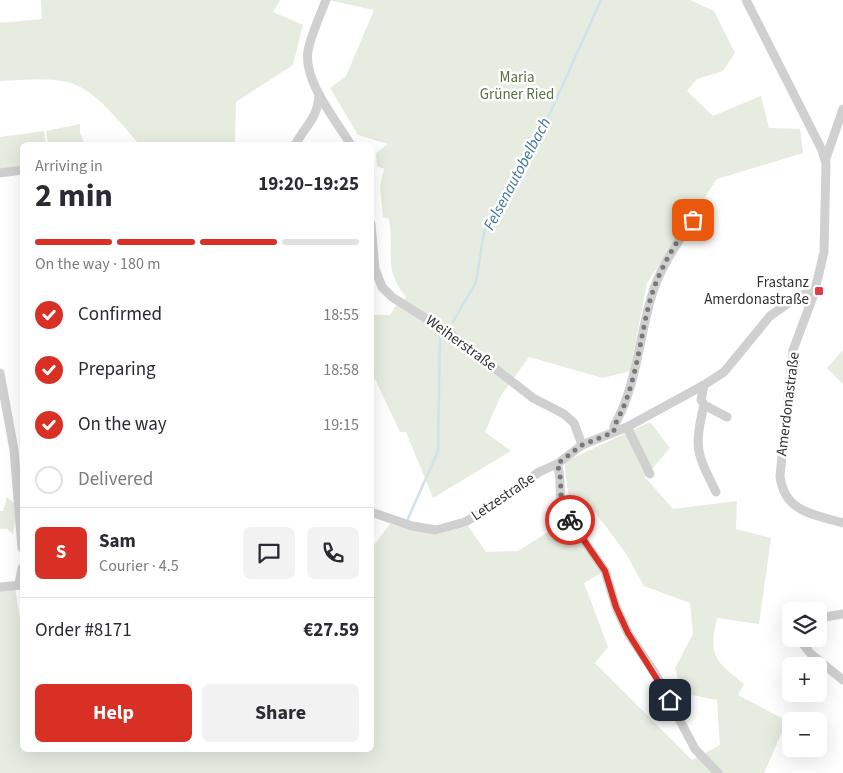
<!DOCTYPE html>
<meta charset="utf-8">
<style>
:root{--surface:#fff;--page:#f2f2f3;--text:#2b2b33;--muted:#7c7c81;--line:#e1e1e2;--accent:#d93025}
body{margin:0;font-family:"Source Sans 3",sans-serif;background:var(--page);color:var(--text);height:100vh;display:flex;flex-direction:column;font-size:19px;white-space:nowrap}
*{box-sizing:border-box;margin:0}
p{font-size:16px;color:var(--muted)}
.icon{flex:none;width:28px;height:28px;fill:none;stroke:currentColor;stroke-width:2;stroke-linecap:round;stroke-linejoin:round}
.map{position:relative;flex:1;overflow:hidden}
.side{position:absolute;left:20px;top:142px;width:354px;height:610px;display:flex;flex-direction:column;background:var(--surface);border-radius:8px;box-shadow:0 5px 20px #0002}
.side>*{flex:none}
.buttons{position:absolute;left:782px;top:602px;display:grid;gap:10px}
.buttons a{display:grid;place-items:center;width:45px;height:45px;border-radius:8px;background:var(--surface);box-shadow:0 5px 20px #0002;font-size:25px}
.pin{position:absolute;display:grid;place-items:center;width:42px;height:42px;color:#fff;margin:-21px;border-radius:10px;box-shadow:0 2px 8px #0006}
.courier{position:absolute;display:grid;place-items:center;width:50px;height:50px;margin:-25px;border:4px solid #d93025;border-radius:50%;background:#fff;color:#222;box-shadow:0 1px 6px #0007}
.summary em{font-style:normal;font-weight:700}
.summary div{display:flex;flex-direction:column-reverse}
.summary{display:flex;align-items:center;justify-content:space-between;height:85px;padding:0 15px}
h1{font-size:32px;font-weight:700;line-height:38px}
.bar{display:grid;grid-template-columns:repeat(4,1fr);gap:8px 5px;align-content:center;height:60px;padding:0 15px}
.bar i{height:6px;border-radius:4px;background:var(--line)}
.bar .on{background:var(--accent)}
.bar p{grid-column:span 4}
.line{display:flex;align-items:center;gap:12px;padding:0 15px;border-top:1px solid var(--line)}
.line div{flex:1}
.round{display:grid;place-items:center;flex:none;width:52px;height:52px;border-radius:8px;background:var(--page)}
ol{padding:0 15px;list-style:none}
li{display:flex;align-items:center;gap:15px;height:55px}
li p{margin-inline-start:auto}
li .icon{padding:5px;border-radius:50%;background:var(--accent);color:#fff;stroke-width:4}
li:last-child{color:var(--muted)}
li i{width:28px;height:28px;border:2px solid var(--line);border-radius:50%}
.action{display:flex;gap:10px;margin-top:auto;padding:10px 15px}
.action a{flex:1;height:58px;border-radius:8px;background:var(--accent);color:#fff;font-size:20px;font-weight:700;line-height:58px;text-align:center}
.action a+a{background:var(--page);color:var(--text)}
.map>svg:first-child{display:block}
.green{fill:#e6ecdf}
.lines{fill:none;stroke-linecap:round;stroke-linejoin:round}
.stream{stroke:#cfe2ee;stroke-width:2.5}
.street{stroke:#d0d0d0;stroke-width:9}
.done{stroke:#7a7a7a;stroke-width:5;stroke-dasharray:0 9}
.route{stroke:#d93025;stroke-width:6}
.poi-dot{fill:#e63946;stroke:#fff;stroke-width:2}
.labels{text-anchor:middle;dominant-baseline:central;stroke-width:5;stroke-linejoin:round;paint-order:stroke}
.park-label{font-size:15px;fill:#56703f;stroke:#fff}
.poi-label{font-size:15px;fill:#333;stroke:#fff;text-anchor:end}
.street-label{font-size:15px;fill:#333;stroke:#fff}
.water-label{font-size:16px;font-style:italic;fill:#3f7597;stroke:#fff}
</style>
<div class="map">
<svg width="843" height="773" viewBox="0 0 843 773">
<rect width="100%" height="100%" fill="#fff"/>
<g class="green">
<path d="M41 0H280L273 12 303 25 293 65 236 102 235 145H140C121 124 96 89 67 82 46 77 21 80 0 81V23L42 19Z"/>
<path d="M328 0H690L714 11 735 53 723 71 697 79 687 91 713 116 761 96 769 128 800 129 803 153 717 179 647 283 630 371 603 378 529 357 500 397 485 432 511 451 433 498 406 432H400L375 379H371V315H390L397 304H401L406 297C382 268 395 251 389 219L383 217 380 186 384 169 377 166 376 153 388 144 358 135 330 88 346 76 374 10Z"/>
<path d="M80 124V133L85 145H48L46 131Z"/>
<path d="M44 131 46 145H22V168L0 170V137Z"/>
<path d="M843 350V384L827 368Z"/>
<path d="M650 422 670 448 645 477 673 509 737 501 736 529 771 538 759 624 717 618C708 657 715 660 744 684L738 695 787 721 764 773H0V591L15 589 22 630V750H371V549L390 524 439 534 468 526 486 552 518 551 567 520 601 573 584 583 608 647 595 663 692 760 720 745 717 700 682 693 675 668 693 634 690 603 644 586 625 552 595 512 571 513 564 462Z"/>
<path d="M7 497 15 504 16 516 13 534 7 529H0V511H3Z"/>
</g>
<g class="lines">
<g class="stream">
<path d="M453 322 476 282 484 232 537 142 601 0"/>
<path d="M407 521 438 451 440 336"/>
</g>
<g class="street">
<path d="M326 0C320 16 311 34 308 51 303 81 336 120 351 145"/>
<path d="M746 0 822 150 826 164 824 252 814 294 793 350 780 476C784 512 813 514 843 523"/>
<path d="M295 145C306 125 318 118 319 94"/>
<path d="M826 158 843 109"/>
<path d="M0 173 22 170"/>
<path d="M371 224 375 269 382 287 392 297 452 335 533 398 564 414 574 423 582 445"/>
<path d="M0 373 14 450 22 548"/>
<path d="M704 385 701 400 704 405C694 448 696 452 716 492"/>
<path d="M704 405 727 417"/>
<path d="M627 427 650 474"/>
<path d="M614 432V426C636 388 639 339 651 298 660 266 679 241 697 214"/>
<path d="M557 464C563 479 557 497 564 512L605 571 616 607 628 633 656 675 695 749 718 773"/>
<path d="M371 512 412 526 436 530 465 522 488 509 539 472 557 464 582 445 627 427 704 385 724 372 770 316 797 297 808 293 814 294"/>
<path d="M19 584 22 568"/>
<path d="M0 587 22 585"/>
<path d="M819 618 843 614"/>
<path d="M799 639 811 654 843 680"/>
</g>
</g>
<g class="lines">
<path class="done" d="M570 520C555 500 565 484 557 464L582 445 614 432V426C637 387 639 339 651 297 660 268 675 243 693 220"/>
<path class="route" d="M570 520 605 571 616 607 628 633 670 700"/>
</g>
<rect class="poi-dot" x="814" y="286" width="10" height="10" rx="2.5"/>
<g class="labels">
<g class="park-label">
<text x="517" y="77">Maria<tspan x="517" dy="17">Grüner Ried</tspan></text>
</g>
<g class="poi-label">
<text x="809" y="282">Frastanz<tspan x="809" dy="17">Amerdonastraße</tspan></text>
</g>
<g class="street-label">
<text transform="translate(461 343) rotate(36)">Weiherstraße</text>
<text transform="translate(788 404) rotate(-83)">Amerdonastraße</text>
<text transform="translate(503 497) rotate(-34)">Letzestraße</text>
</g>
<g class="water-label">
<text transform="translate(517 174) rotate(-62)">Felsenautobelbach</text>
</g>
</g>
</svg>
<div class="buttons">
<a><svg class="icon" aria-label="layers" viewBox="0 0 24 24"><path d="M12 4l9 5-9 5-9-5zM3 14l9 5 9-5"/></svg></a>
<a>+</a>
<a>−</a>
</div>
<div class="pin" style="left:693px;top:220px;background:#ea580c"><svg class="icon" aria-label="bag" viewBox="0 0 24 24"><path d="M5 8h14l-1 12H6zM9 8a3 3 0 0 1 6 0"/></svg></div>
<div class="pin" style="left:670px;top:700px;background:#1f2937"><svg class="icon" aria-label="home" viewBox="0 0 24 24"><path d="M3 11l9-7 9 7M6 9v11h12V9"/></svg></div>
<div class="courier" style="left:570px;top:520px"><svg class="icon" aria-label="bike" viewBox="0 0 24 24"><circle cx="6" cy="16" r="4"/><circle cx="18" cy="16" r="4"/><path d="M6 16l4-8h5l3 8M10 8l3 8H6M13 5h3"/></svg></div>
<section class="side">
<div class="summary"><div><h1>2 min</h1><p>Arriving in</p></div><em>19:20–19:25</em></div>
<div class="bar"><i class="on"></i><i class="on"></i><i class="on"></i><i></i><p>On the way · 180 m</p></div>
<ol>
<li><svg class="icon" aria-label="check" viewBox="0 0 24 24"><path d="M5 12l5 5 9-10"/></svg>Confirmed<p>18:55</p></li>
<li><svg class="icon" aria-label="check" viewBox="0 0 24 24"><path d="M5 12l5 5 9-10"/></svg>Preparing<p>18:58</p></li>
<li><svg class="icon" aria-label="check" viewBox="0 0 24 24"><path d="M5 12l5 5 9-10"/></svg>On the way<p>19:15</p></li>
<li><i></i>Delivered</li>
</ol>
<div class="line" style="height:90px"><b class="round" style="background:var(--accent);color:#fff">S</b><div><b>Sam</b><p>Courier · 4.5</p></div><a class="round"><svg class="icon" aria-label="chat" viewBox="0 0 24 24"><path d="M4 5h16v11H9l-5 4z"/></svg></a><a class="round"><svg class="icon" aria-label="phone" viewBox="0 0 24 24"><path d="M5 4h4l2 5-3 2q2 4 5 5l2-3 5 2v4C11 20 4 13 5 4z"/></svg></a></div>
<div class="line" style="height:65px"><div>Order #8171</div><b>€27.59</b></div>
<div class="action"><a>Help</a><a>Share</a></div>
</section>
</div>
